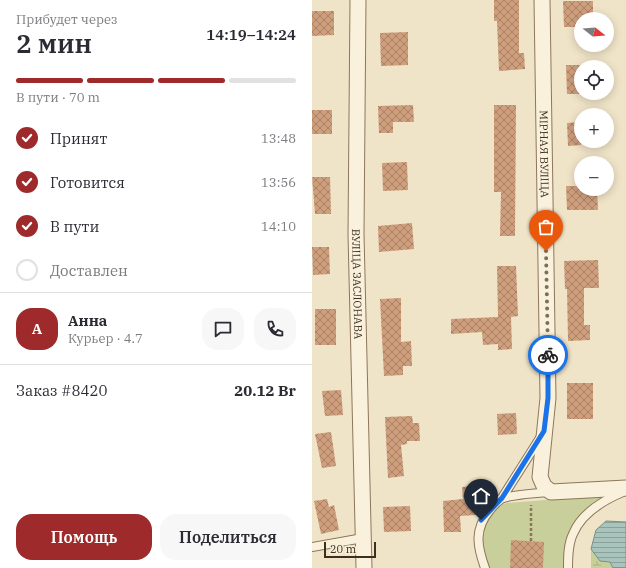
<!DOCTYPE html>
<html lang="ru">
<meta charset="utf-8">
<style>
:root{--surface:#fff;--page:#f7f7f7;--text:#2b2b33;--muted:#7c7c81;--line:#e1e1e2;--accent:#9e2a2b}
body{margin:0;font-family:"IBM Plex Serif",serif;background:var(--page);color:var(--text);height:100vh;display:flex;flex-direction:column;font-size:15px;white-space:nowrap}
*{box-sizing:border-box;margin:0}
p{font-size:13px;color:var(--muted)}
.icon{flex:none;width:22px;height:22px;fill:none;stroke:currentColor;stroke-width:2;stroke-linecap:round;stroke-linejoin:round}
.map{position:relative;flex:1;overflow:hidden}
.details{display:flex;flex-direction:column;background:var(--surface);width:312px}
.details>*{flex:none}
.needle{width:26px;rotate:107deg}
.tools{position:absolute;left:262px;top:12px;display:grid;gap:8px}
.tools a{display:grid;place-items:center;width:40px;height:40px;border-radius:50%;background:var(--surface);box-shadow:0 2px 10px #0003;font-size:20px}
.scale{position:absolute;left:12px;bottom:10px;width:52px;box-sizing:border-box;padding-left:4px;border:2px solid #3d2e20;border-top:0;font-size:11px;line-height:14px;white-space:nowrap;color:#3d2e20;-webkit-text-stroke:3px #f7eed8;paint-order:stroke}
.pin{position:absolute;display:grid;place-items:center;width:34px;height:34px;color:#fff;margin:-41px -17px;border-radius:50% 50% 50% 0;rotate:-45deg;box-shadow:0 0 4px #0007}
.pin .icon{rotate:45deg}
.courier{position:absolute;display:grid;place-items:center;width:40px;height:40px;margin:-20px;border:3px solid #1a73e8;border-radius:50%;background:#fff;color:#222;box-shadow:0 1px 5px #0007}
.headline em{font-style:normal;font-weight:600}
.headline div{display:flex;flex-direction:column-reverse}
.headline{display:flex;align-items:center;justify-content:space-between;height:68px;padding:0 16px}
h1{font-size:26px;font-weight:600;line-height:30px}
.bar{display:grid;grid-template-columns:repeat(4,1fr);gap:6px 4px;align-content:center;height:48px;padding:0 16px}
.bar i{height:5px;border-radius:3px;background:var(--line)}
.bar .on{background:var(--accent)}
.bar p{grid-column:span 4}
.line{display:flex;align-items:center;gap:10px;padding:0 16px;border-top:1px solid var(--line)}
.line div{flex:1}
.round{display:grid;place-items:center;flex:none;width:42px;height:42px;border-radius:16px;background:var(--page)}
ol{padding:0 16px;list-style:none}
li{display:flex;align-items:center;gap:12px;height:44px}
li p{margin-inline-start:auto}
li .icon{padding:4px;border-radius:50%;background:var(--accent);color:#fff;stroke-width:4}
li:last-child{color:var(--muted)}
li i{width:22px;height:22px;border:2px solid var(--line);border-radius:50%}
.cta{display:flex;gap:8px;margin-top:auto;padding:8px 16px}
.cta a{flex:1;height:46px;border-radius:16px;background:var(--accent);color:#fff;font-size:16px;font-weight:600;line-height:46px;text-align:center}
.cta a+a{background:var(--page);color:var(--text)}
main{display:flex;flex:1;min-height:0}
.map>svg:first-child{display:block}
.grass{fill:#c9cf9b}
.wetland{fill:url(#wetland-marsh)}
.water{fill:url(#water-rules);stroke:#6f938a}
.building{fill:url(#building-cross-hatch)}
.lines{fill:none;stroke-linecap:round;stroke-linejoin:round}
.service-casing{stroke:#8d765c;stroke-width:10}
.minor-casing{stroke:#8d765c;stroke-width:17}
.path{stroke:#8d765c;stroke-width:2.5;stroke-dasharray:3 2;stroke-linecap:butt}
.service{stroke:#faf1dc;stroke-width:8}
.minor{stroke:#faf1dc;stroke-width:15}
.done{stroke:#7c6e5b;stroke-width:4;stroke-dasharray:0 7.2}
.route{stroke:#1a73e8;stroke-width:5}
.labels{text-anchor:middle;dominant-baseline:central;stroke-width:3.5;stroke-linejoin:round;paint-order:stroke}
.street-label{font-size:11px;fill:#3d2e20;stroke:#f7eed8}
</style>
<main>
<section class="details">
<div class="headline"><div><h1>2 мин</h1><p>Прибудет через</p></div><em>14:19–14:24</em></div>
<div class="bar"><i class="on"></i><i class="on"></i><i class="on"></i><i></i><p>В пути · 70 m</p></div>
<ol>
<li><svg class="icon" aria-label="check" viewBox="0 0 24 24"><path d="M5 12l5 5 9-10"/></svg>Принят<p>13:48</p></li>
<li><svg class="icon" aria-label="check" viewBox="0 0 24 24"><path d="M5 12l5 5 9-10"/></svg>Готовится<p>13:56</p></li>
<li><svg class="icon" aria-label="check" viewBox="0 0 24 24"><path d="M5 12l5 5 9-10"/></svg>В пути<p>14:10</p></li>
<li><i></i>Доставлен</li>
</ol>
<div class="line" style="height:72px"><b class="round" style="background:var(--accent);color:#fff">А</b><div><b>Анна</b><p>Курьер · 4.7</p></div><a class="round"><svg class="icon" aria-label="chat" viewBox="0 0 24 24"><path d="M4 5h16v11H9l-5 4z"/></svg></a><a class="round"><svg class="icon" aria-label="phone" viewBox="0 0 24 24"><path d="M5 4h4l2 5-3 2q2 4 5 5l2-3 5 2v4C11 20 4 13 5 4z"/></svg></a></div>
<div class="line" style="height:52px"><div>Заказ #8420</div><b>20.12 Br</b></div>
<div class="cta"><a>Помощь</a><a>Поделиться</a></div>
</section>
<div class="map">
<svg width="314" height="568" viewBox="0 0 314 568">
<defs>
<pattern id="wetland-marsh" width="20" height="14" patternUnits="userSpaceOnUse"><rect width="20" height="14" fill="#c9cf9b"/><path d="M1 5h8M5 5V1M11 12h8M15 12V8" fill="none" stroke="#aeb285"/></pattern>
<pattern id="water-rules" width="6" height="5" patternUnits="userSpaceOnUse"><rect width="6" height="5" fill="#a9c4bc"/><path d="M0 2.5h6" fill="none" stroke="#8ba098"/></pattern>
<pattern id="building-cross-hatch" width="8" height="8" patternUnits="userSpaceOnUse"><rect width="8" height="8" fill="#cf9f7d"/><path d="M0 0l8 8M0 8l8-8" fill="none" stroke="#a98266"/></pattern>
</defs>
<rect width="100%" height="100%" fill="#f0e4c8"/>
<path class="grass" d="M306 494 295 499 261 534 256 568H173L166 534 181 507 195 503Z"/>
<path class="wetland" d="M279 549 288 560 298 562 301 568H279Z"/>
<path class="water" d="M294 521 314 522V568H301L298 562 288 561 279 549 284 530Z"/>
<g class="building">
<path d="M182 0H207V53H212L213 69 187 71 185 21H182Z"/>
<path d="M251 1H281V17L269 19V27H252Z"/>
<path d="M0 11H22V35L0 36Z"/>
<path d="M96 32V65L69 66 68 33Z"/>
<path d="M254 65H277V67H269V93L277 94H255Z"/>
<path d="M101 105 102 122H81V133H67L66 106Z"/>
<path d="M182 105H204L203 236H188L189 192H182Z"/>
<rect x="0" y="110" width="20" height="24"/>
<path d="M269 122V145L256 146 255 123Z"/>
<path d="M95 162 96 190 71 191 70 163Z"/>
<path d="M0 177H18L19 214H3Z"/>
<path d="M254 186H269V189H285L286 210H255Z"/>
<path d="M100 223 102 249 67 252 66 226Z"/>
<path d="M0 247H17L18 274 1 275Z"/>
<path d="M286 260 287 288H272V325H278V340L256 341 255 289H253L252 261Z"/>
<path d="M185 266H204L206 316 199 317 200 349 186 350V344L171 345 170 332 139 334V319L186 317Z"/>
<path d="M89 298V342L99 341 100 366H91V375L72 376 68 299Z"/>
<rect x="3" y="309" width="21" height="36"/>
<rect x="255" y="383" width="26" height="36"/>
<path d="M29 390 31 415 13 416 10 391Z"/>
<path d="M204 413 205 434 186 435 185 414Z"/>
<path d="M100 416 101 423H107L108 441H95V444L89 445 92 476 76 478 73 417Z"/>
<path d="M19 432 24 466 10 468 3 434Z"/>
<path d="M164 486V515L148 516 149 532H132L131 501 151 499 150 487Z"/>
<path d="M15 499 17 507 22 505 27 530 9 534 2 501Z"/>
<path d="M98 506 99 531 72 532 71 507Z"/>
<path d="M199 540 232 542 231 568H198Z"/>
</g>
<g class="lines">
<g class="service-casing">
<g id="service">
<path d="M190 498 230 435"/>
<path d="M0 547 51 538"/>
<path d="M173 568C165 546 162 529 178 510 181 506 185 502 189 499 195 495 228 493 238 492"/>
<path d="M256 568C256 557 256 544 261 534 269 514 292 500 311 492"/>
</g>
</g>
<g class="minor-casing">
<g id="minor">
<path id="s1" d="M46 0 44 234 52 568"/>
<path id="s2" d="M230 0 236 398 228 477 232 486 239 492 314 488"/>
</g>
</g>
<path class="path" d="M219 541V505"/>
<use href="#service" class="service"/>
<use href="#minor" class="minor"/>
</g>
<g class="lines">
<path class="done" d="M234 251 236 355"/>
<path class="route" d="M169 520 190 498 232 431 236 398V355"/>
</g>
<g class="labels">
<g class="street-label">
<text stroke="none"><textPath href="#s2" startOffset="154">МІРНАЯ ВУЛІЦА</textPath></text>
<text stroke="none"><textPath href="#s1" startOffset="284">ВУЛІЦА ЗАСЛОНАВА</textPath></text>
</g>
</g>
</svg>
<div class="tools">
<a><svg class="needle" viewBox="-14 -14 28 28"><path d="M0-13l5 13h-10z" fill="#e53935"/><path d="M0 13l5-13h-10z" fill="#7c7c81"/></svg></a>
<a><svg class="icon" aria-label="locate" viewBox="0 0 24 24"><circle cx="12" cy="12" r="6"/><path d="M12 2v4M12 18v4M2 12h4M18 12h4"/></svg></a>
<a>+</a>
<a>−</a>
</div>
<div class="scale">20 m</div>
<div class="pin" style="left:234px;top:251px;background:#ea580c"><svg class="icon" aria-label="bag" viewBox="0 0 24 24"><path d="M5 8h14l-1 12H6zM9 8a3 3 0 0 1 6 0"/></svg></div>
<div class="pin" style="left:169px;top:520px;background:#1f2937"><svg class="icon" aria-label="home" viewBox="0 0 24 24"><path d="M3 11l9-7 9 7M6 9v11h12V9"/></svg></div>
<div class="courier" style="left:236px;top:355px"><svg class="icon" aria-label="bike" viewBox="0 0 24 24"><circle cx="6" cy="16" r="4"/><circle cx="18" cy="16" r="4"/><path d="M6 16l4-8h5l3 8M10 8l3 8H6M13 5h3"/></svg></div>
</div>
</main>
